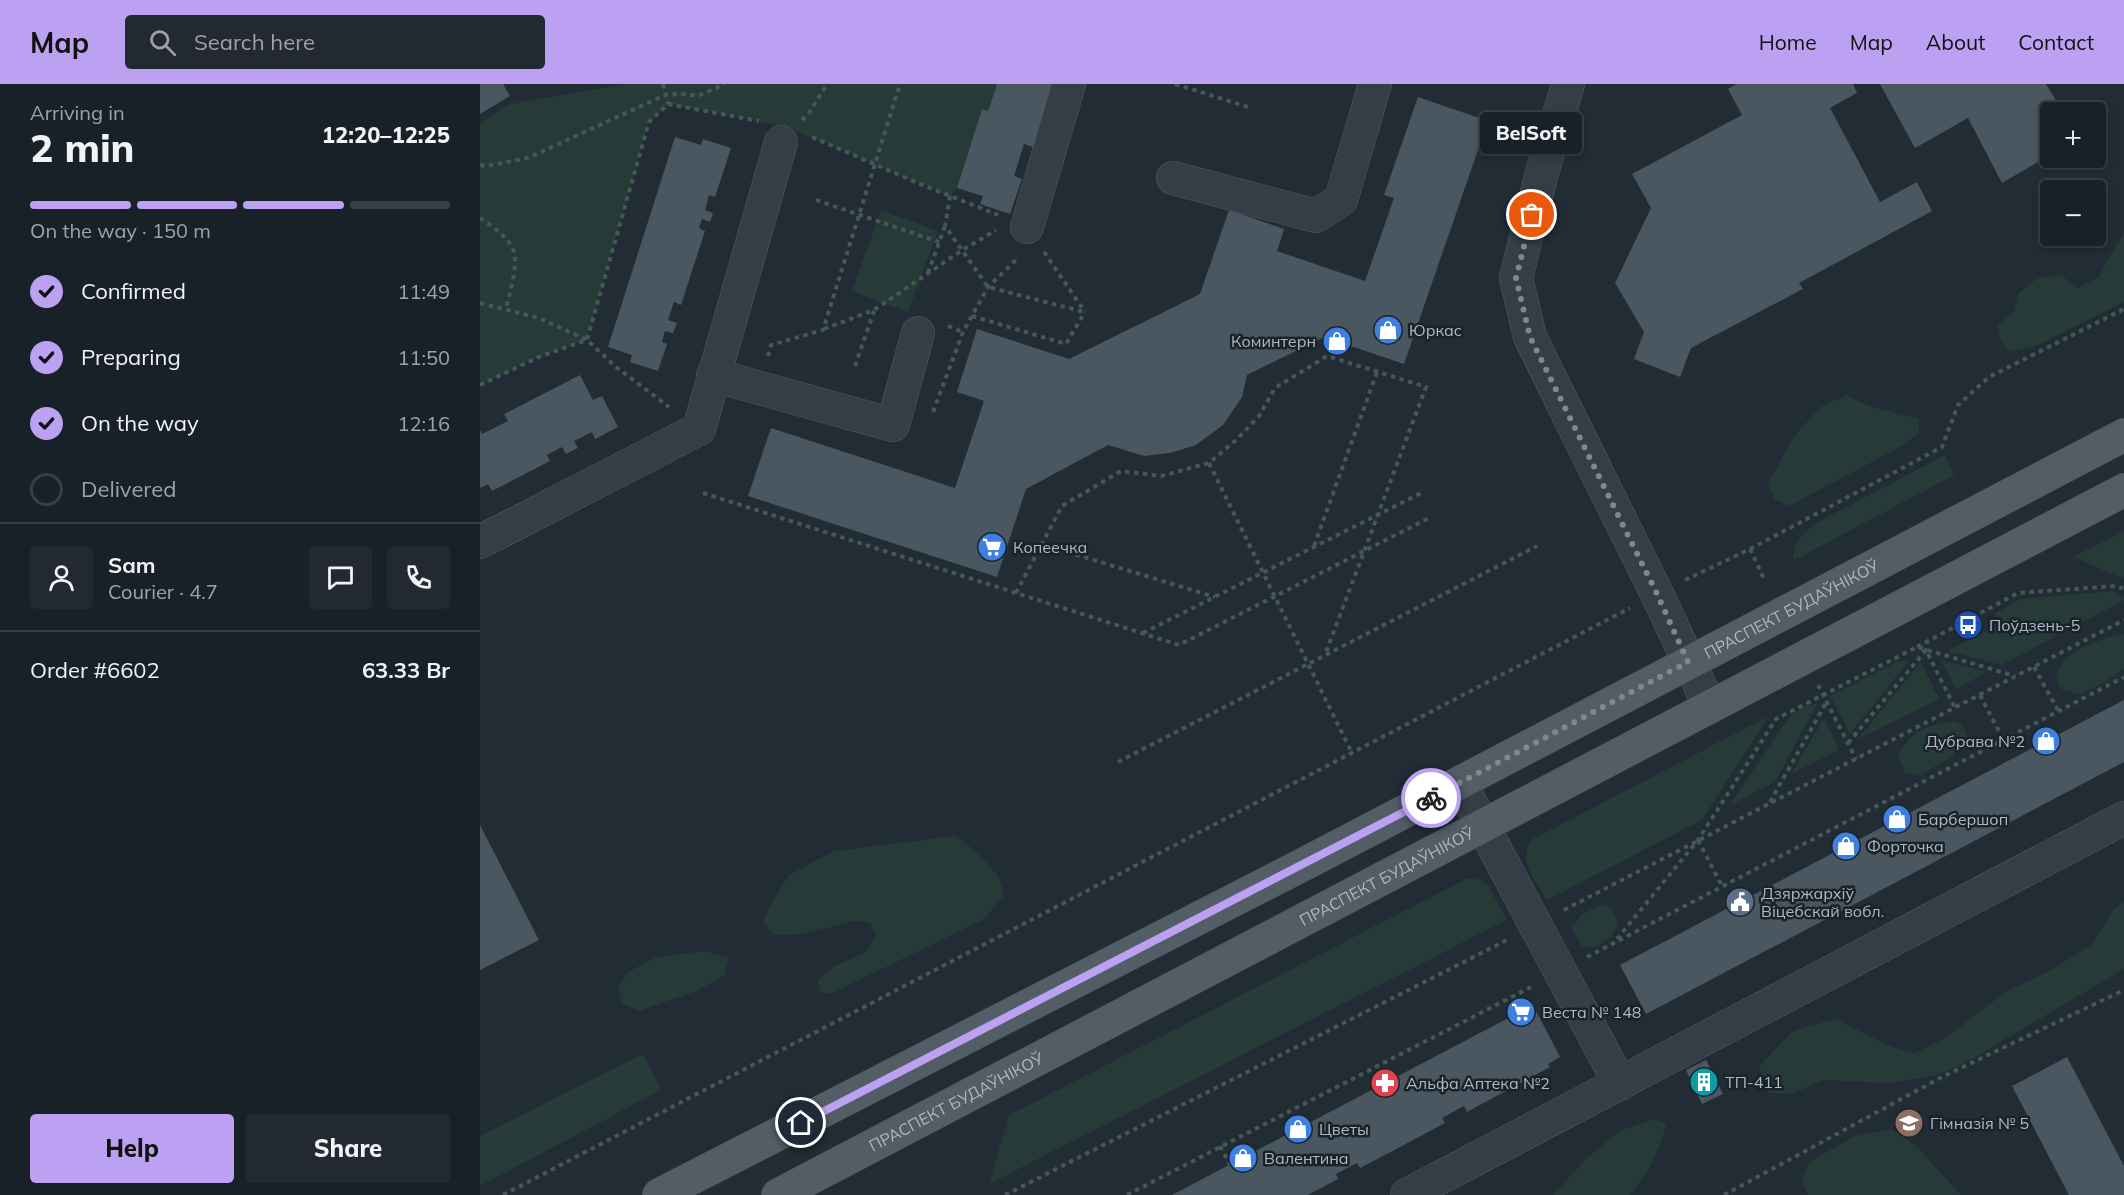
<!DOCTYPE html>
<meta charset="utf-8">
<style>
:root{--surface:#192128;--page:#222930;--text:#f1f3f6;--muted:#9fa3a8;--line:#373e45;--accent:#bca0f2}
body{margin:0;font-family:Mulish,sans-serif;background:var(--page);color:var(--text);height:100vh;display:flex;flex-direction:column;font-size:22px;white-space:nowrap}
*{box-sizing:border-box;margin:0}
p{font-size:20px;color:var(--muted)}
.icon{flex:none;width:33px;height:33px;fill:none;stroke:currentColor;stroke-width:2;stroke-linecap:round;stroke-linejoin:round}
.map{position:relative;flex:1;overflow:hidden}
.side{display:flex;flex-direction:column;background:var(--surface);width:480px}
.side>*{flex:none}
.controls{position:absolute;left:1560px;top:18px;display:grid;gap:12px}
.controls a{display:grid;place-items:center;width:66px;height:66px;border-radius:6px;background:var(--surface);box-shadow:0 3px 9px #0003,0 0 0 2px var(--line);font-size:30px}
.pin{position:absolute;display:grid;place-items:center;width:51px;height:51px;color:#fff;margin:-26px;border:3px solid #fff;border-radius:50%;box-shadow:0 2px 6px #0007}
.courier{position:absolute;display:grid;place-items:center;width:60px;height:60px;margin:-30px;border:4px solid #bca0f2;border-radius:50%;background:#fff;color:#222;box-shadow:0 2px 8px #0007}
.bubble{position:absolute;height:42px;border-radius:6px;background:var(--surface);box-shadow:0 3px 9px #0003,0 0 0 2px var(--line);font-size:20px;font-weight:800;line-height:42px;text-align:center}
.head em{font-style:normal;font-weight:800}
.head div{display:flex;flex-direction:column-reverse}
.head{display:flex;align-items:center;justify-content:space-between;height:102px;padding:0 30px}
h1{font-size:39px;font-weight:800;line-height:45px}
.bar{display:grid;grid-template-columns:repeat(4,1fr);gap:9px 6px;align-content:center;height:72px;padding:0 30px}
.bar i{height:8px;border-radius:4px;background:var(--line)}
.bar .current{background:var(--accent)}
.bar p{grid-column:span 4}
.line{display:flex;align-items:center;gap:15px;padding:0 30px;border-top:2px solid var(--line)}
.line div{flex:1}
.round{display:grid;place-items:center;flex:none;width:63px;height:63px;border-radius:6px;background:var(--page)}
ol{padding:0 30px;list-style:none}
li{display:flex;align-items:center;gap:18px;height:66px}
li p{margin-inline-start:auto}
li .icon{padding:6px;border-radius:50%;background:var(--accent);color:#111;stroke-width:4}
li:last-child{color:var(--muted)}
li i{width:33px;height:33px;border:3px solid var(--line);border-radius:50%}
.cta{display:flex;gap:12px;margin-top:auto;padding:12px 30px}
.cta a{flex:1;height:69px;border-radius:6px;background:var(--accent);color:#111;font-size:24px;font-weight:800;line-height:69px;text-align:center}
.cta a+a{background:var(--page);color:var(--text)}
header{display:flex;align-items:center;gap:36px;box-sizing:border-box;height:84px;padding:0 30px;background:var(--accent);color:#111}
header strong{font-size:28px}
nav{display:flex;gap:33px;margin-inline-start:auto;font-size:21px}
.search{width:420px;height:54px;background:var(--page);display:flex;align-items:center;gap:15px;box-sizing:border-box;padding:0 21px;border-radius:6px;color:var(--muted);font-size:22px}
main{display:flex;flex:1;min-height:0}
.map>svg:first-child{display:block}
.green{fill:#263a38}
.building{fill:#4a5760}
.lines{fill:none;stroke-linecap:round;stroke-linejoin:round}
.minor-casing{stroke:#525c63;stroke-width:34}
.major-casing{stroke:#3e474f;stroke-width:34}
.path{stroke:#455756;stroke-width:4;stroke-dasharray:4.5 4.5;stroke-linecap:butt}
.minor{stroke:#353e46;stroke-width:33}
.major{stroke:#525d66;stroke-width:33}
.done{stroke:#7d8891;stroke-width:6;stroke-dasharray:0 10.8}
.route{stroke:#bca0f2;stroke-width:8}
.labels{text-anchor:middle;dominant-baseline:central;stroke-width:5;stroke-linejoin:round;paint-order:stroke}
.poi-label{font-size:16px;fill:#afb9c2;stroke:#1a232a;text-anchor:start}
.street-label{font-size:16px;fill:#afb9c2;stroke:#1a232a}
</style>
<header>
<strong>Map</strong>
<div class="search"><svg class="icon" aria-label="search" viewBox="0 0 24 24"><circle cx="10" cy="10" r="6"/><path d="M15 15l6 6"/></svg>Search here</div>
<nav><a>Home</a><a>Map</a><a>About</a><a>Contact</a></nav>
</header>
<main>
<section class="side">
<div class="head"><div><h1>2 min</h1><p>Arriving in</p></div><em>12:20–12:25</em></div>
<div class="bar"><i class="current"></i><i class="current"></i><i class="current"></i><i></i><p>On the way · 150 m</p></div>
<ol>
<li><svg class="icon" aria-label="check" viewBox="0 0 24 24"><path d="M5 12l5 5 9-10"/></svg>Confirmed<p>11:49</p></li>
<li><svg class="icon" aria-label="check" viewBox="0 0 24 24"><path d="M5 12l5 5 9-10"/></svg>Preparing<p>11:50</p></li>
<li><svg class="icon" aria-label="check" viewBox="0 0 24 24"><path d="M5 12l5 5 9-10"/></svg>On the way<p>12:16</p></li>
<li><i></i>Delivered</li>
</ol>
<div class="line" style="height:108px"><a class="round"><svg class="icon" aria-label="person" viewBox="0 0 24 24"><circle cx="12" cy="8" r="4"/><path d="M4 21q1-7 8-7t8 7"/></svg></a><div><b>Sam</b><p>Courier · 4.7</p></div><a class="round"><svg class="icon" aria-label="chat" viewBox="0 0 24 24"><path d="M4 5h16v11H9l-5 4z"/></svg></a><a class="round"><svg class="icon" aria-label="phone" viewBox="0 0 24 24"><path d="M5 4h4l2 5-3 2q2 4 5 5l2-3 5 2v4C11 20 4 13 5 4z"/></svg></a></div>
<div class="line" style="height:78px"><div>Order #6602</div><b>63.33 Br</b></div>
<div class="cta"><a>Help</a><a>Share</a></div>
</section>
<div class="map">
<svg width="1644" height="1111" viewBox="0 0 1644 1111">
<rect width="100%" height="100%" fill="#212c35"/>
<g class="green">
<path d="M145 0H517L508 27 502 25 477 104 470 112 304 42 188 20 169 38 107 256 61 272 0 301V39L27 21Z"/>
<path d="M401 126 458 147 428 228 372 207Z"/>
<path d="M1644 149V218L1558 261 1529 268 1520 256 1517 241 1533 229 1538 210 1556 195 1581 191 1598 204 1620 192 1627 176Z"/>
<path d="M1366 311 1386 321 1438 335 1439 349 1424 361 1309 422 1294 415 1288 399 1313 354 1339 324Z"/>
<path d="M1465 371 1474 391 1313 477C1313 457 1322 449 1338 438Z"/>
<path d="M1644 447V493L1637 492 1593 473Z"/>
<path d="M1634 507 1644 513V516L1522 581 1467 567 1521 540 1515 529 1540 515Z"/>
<path d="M1644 550V585L1627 597 1600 610 1581 605 1576 592C1578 588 1579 583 1582 579 1590 565 1628 553 1644 550Z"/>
<path d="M1461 576 1507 588 1476 605Z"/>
<path d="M1418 577H1429L1370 650 1350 612Z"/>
<path d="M1441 578 1459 615 1378 655Z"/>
<path d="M1337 620 1295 698 1249 722 1308 634 1325 622Z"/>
<path d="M1289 632 1222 736 1067 816C1055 796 1037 778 1051 756Z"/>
<path d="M1344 634 1359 666 1311 690Z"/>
<path d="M1475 637 1482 641 1487 652 1473 671 1440 692 1425 689 1418 670C1433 646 1447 641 1475 637Z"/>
<path d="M476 752 498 769 519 793 524 812 504 835 351 910 341 909 337 896 353 883 386 868 396 852 390 838 374 837 324 850 293 851 283 838 292 818 309 791 354 767Z"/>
<path d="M996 794 1008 801 1027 836 509 1100 529 1031 986 795Z"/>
<path d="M1644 818V885L1485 979 1457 991 1411 999 1344 996 1311 1010 1289 1009 1279 982 1313 947 1355 935 1412 963 1435 969 1465 954 1527 907 1569 887 1611 861 1635 824Z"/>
<path d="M1123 820 1132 825 1138 839 1131 853 1114 864 1102 862 1091 844 1102 830Z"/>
<path d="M225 867 249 874 244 892 217 907 158 927 142 919 138 904 148 888 177 873Z"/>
<path d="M163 970 181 1006 0 1102V1052Z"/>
<path d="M1174 1035 1187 1039C1180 1064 1168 1093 1149 1111H1073L1106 1075 1140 1047Z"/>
<path d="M1412 1045 1437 1063 1481 1111H1328L1322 1098 1329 1078 1375 1052Z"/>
</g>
<g class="building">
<path d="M0 0H23L30 12 0 30Z"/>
<path d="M517 0H573L553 63 544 60 534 92 542 95 530 130 500 120 503 112 477 104 502 25 508 27Z"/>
<path d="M1257 0H1373L1377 9 1350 24 1400 118 1437 98 1452 127 1319 199 1323 205 1211 264 1200 293 1154 275 1164 248 1135 199 1171 124 1152 90 1262 31 1248 5Z"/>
<path d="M1400 0H1566L1583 28H1570V71L1522 99 1488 34 1435 64Z"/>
<path d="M938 13 1008 37 924 280 844 253 767 291 762 313 743 341 716 361 690 369 664 372 628 361 546 405 517 493 268 412 291 344 475 404 504 317 477 308 497 245 589 275 720 210 749 126 804 145 797 167 885 197 914 114 904 111Z"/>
<path d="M195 53 221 61 223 55 251 64 235 113 229 111 227 119 225 126 233 129 230 138 222 135 219 144 225 147 201 221 194 218 188 236 197 239 193 249 185 247 182 258 187 260 178 287 150 278 152 271 128 263Z"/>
<path d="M100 291 113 316 122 312 138 343 115 355 112 348 94 357 98 364 86 370 82 363 67 371 70 377 12 407 8 400 0 404V346L2 350 28 337 24 330Z"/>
<path d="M1644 616V678L1166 930 1140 881Z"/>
<path d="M0 741 59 856 0 886Z"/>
<path d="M1053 921 1080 973 1068 980 1070 983 987 1028 984 1022 962 1034 965 1039 922 1062 880 1084 877 1079 856 1090 858 1095 828 1111H692Z"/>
<path d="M1587 973 1644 1082V1111H1589L1532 1002Z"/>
<path d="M1226 976 1243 1010 1222 1020 1206 986Z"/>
</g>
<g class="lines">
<g class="minor-casing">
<g id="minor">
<path d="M1088 0 1062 89 1036 194 1050 253 1177 510 1230 623"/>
<path d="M693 94 836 132 861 116 895 0"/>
<path d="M547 143 589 0"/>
<path d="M233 291 413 341 438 249"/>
<path d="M0 458 219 345 301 58"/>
<path d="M980 699 1140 1000"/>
<path d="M927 1111 1644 734"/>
</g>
</g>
<g class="major-casing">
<g id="major">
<path id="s1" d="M179 1111 830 777 1644 351"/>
<path id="s2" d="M298 1111 1644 406"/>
</g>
</g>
<g class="path">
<path d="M183 0 188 20"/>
<path d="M695 0 768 23"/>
<path d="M322 36 329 29 347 0"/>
<path d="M332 53 440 100 518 131"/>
<path d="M0 81 6 82 48 74 185 11 202 10 218 12 245 0"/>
<path d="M470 112 465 142 508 203 604 228"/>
<path d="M336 116 459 158"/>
<path d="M0 134C11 141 30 154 34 168 38 181 29 212 26 225"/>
<path d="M564 168 605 228"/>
<path d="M448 189 465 142"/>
<path d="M0 219 59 234 107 256 136 283 189 323"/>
<path d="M492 232 586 260 605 228"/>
<path d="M468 242 483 248"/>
<path d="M344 245 394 226 481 167 516 146"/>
<path d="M288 272 291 261 343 246 420 0"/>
<path d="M375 282 394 227"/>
<path d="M0 301 61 272 107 256 169 38 188 20 279 37"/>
<path d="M453 328 483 248 508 203 538 174"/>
<path d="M729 379 872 669"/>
<path d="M223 409 699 561 951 433"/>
<path d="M561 460 735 513"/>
<path d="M834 462 897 288"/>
<path d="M1270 465 1285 497"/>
<path d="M1205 496 1270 465 1462 363 1478 321 1509 293 1644 225"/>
<path d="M536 509 582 422 641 387 681 392 729 379 756 356 779 332 795 304 847 272 946 303 845 571"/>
<path d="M663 549 941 409"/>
<path d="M1437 563 1538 509 1636 502 1644 505"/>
<path d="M1554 583 1579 628"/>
<path d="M1338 601 1376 675"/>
<path d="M1500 611 1524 657"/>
<path d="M1368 659 1446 566 1475 624"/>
<path d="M638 678 1057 462"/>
<path d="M1290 718 1347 617"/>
<path d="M1218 756 1242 802"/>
<path d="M1084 826 1644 536"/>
<path d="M1137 855 1218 756 1296 635 1437 563 1535 592"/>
<path d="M1107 873 1644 593"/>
<path d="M740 1062 750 1081"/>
<path d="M23 1111 1150 524"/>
<path d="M525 1111 1027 856"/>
<path d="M647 1111 1053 902"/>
<path d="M1244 1111 1462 993 1644 906"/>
</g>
<use href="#minor" class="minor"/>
<use href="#major" class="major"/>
</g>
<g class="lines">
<path class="done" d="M951 714 1208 578 1177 510 1050 253 1036 194 1052 131"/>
<path class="route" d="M321 1039 951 714"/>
</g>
<defs>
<g id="shop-disc" transform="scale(1.5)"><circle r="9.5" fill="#3f7fe0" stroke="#1a232a"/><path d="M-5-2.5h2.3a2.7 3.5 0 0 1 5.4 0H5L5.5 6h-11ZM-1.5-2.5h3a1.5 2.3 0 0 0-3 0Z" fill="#fff"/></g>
<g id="supermarket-disc" transform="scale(1.5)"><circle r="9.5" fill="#3f7fe0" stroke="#1a232a"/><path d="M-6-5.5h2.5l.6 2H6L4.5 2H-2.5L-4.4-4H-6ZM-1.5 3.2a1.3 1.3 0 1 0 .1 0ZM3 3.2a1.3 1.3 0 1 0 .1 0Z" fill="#fff"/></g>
<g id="bus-disc" transform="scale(1.5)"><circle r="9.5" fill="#1a4fb4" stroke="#1a232a"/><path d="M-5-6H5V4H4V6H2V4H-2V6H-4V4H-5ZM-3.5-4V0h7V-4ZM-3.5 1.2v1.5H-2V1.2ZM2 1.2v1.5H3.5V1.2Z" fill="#fff"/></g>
<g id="civic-disc" transform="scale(1.5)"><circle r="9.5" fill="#5c6f8a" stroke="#1a232a"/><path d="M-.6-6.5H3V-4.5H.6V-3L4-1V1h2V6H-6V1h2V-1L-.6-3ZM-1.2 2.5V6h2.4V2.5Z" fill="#fff"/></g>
<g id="building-disc" transform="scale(1.5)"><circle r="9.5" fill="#0f9aa8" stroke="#1a232a"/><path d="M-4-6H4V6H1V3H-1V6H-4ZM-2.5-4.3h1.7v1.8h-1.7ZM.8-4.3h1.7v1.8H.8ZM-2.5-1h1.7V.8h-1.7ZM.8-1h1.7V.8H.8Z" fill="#fff"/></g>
<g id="pharmacy-disc" transform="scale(1.5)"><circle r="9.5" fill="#e0444e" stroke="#1a232a"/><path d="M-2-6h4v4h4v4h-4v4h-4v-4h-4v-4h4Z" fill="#fff"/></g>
<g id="school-disc" transform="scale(1.5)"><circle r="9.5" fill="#8d6e63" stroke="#1a232a"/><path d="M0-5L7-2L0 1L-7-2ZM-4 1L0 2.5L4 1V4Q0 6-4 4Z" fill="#fff"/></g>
</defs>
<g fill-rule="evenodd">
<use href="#shop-disc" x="908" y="246"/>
<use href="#shop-disc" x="857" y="257"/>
<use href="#supermarket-disc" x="512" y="463"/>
<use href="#bus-disc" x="1488" y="541"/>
<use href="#shop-disc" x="1566" y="657"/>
<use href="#shop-disc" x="1417" y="735"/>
<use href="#shop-disc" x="1366" y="762"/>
<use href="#civic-disc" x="1260" y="818"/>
<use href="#supermarket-disc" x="1041" y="928"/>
<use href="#building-disc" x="1224" y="998"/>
<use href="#pharmacy-disc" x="905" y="999"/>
<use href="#school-disc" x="1429" y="1039"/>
<use href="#shop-disc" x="818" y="1045"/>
<use href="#shop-disc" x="763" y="1074"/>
</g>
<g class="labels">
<g class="poi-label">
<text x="929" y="246">Юркас</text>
<text x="836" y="257" text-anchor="end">Коминтерн</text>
<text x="533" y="463">Копеечка</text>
<text x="1509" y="541">Поўдзень-5</text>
<text x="1545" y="657" text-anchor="end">Дубрава №2</text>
<text x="1438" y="735">Барбершоп</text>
<text x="1387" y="762">Форточка</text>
<text x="1281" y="809">Дзяржархіў<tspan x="1281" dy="18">Віцебскай вобл.</tspan></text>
<text x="1062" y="928">Веста № 148</text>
<text x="1245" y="998">ТП-411</text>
<text x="926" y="999">Альфа Аптека №2</text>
<text x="1450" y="1039">Гімназія № 5</text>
<text x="839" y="1045">Цветы</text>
<text x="784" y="1074">Валентина</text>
</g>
<g class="street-label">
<text stroke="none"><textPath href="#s1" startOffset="1275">ПРАСПЕКТ БУДАЎНІКОЎ</textPath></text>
<text stroke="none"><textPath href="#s2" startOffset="687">ПРАСПЕКТ БУДАЎНІКОЎ</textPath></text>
<text stroke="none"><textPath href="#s2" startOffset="201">ПРАСПЕКТ БУДАЎНІКОЎ</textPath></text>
</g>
</g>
</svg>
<div class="controls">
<a>+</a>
<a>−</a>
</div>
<div class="pin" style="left:1052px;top:131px;background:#ea580c"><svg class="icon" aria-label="bag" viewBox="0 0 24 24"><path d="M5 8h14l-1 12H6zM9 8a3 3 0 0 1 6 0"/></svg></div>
<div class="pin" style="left:321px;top:1039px;background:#1f2937"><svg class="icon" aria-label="home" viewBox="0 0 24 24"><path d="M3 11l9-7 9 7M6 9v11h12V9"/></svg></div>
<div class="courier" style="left:951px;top:714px"><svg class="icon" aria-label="bike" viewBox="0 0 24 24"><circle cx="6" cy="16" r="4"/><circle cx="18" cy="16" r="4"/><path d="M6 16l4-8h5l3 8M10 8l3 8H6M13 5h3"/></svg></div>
<div class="bubble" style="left:1000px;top:28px;width:102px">BelSoft</div>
</div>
</main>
